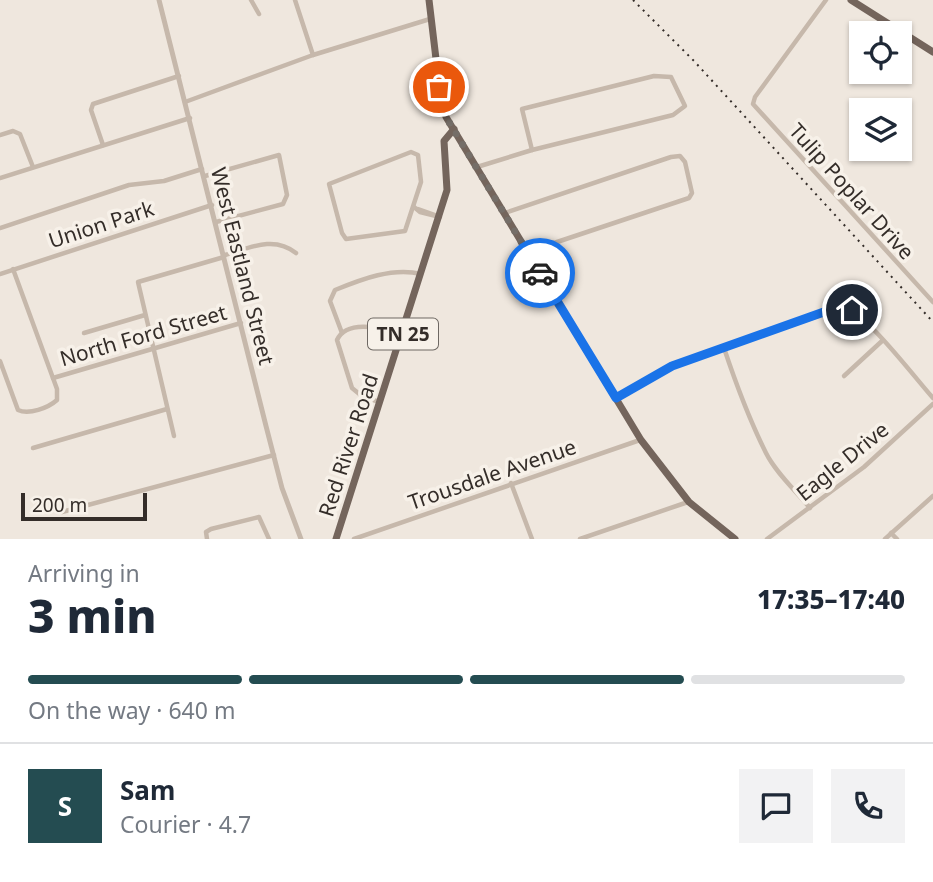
<!DOCTYPE html>
<meta charset="utf-8">
<style>
:root{--surface:#fff;--page:#f2f2f3;--text:#1f2937;--muted:#747a83;--line:#e0e1e3;--accent:#244c51}
body{margin:0;font-family:"Noto Sans",sans-serif;background:var(--page);color:var(--text);height:100vh;display:flex;flex-direction:column;font-size:26px;white-space:nowrap}
*{box-sizing:border-box;margin:0}
p{font-size:23px;color:var(--muted)}
.icon{flex:none;width:38px;height:38px;fill:none;stroke:currentColor;stroke-width:2;stroke-linecap:round;stroke-linejoin:round}
.map{position:relative;height:539px;overflow:hidden}
.details{display:flex;flex-direction:column;background:var(--surface);flex:1}
.details>*{flex:none}
.buttons{position:absolute;left:849px;top:21px;display:grid;gap:14px}
.buttons a{display:grid;place-items:center;width:63px;height:63px;border-radius:0px;background:var(--surface);box-shadow:0 2px 5px #0004;font-size:35px}
.scale{position:absolute;left:21px;bottom:18px;width:126px;box-sizing:border-box;padding-left:7px;border:4px solid #342d29;border-top:0;font-size:19px;line-height:24px;white-space:nowrap;color:#342d29;-webkit-text-stroke:5px #f7f1e9;paint-order:stroke}
.pin{position:absolute;display:grid;place-items:center;width:60px;height:60px;color:#fff;margin:-30px;border:4px solid #fff;border-radius:50%;box-shadow:0 2px 7px #0007}
.courier{position:absolute;display:grid;place-items:center;width:70px;height:70px;margin:-35px;border:5px solid #1a73e8;border-radius:50%;background:#fff;color:#222;box-shadow:0 2px 9px #0007}
.summary em{font-style:normal;font-weight:800}
.summary div{display:flex;flex-direction:column-reverse}
.summary{display:flex;align-items:center;justify-content:space-between;height:119px;padding:0 28px}
h1{font-size:46px;font-weight:800;line-height:52px}
.bar{display:grid;grid-template-columns:repeat(4,1fr);gap:10px 7px;align-content:center;height:84px;padding:0 28px}
.bar i{height:9px;border-radius:5px;background:var(--line)}
.bar .on{background:var(--accent)}
.bar p{grid-column:span 4}
.line{display:flex;align-items:center;gap:18px;padding:0 28px;border-top:2px solid var(--line)}
.line div{flex:1}
.round{display:grid;place-items:center;flex:none;width:74px;height:74px;border-radius:0px;background:var(--page)}
.map>svg:first-child{display:block}
.lines{fill:none;stroke-linecap:round;stroke-linejoin:round}
.minor{stroke:#c6b8ab;stroke-width:4.5}
.tertiary{stroke:#c6b8ab;stroke-width:5}
.primary{stroke:#74655c;stroke-width:7}
.rail{stroke:#342d29;stroke-width:2;stroke-dasharray:2 5;stroke-linecap:butt}
.done{stroke:#756e68;stroke-width:7;stroke-dasharray:0 12.6}
.route{stroke:#1a73e8;stroke-width:9}
.labels{text-anchor:middle;dominant-baseline:central;stroke-width:7;stroke-linejoin:round;paint-order:stroke}
.shield{fill:#f7f1e9;stroke:#6e6863;stroke-width:2}
.shield-label{font-size:19px;font-weight:bold;fill:#342d29}
.street-label{font-size:21px;fill:#342d29;stroke:#f7f1e9}
</style>
<div class="map">
<svg width="933" height="539" viewBox="0 0 933 539">
<rect width="100%" height="100%" fill="#efe7de"/>
<g class="lines">
<g class="minor">
<path d="M251 0 259 14"/>
<path d="M295 0 313 55"/>
<path d="M826 0 755 97 753 104 933 302"/>
<path d="M654 76 671 77 685 106 673 115 532 150 522 109Z"/>
<path d="M185 102 313 55 430 19"/>
<path d="M0 135 13 131 20 134 33 167"/>
<path d="M103 145 91 110 93 104 179 76"/>
<path d="M411 152 418 155 421 182 405 231 346 239 342 233 329 184Z"/>
<path d="M477 167 532 150"/>
<path d="M205 176 279 155 287 195 283 204 216 222"/>
<path d="M0 178 190 118"/>
<path d="M414 207 420 212 440 217"/>
<path d="M418 209 435 215"/>
<path d="M505 213 671 157 680 156 685 162 692 193 689 198 527 252"/>
<path d="M0 228 129 185 164 181 202 169"/>
<path d="M225 255C249 248 274 235 296 253"/>
<path d="M0 274 212 205"/>
<path d="M84 333 145 315"/>
<path d="M342 333 330 301 335 290C362 279 393 267 421 274"/>
<path d="M724 348C736 384 749 419 766 453 776 473 796 491 810 508"/>
<path d="M0 361 18 410C29 415 48 408 57 400V389L13 269"/>
<path d="M844 376 882 341"/>
<path d="M53 378 241 323"/>
<path d="M616 398 672 366 844 307C865 312 916 379 933 398"/>
<path d="M380 402 363 397 352 388 337 340C347 318 384 329 402 333"/>
<path d="M174 436 138 282 224 257"/>
<path d="M33 448 167 409"/>
<path d="M511 483 532 539"/>
<path d="M62 512 274 455"/>
<path d="M891 533 897 539"/>
<path d="M207 539 206 532 211 529 259 517 269 539"/>
<path d="M354 539 640 440"/>
<path d="M580 539 688 502"/>
<path d="M767 539 864 467 933 404"/>
<path d="M885 539 933 496"/>
</g>
<path class="tertiary" d="M159 0 266 426 282 488 301 539"/>
<g class="primary">
<path d="M429 0 441 101 446 117 641 440 689 502 735 539"/>
<path d="M851 0 933 52"/>
<path d="M336 539 447 190 444 141 454 129"/>
</g>
<path class="rail" d="M633 0 694 61 933 322"/>
</g>
<g class="lines">
<path class="done" d="M439 87 446 117 540 273"/>
<path class="route" d="M540 273 616 398 672 366 835 308 852 310"/>
</g>
<g class="labels">
<rect class="shield" x="368" y="318.5" width="70" height="31" rx="5"/>
<g class="shield-label">
<text x="403" y="334">TN 25</text>
</g>
<g class="street-label">
<text transform="translate(852 191) rotate(48)">Tulip Poplar Drive</text>
<text transform="translate(101 224) rotate(-18)">Union Park</text>
<text transform="translate(243 266) rotate(76)">West Eastland Street</text>
<text transform="translate(143 335) rotate(-16)">North Ford Street</text>
<text transform="translate(348 445) rotate(-72)">Red River Road</text>
<text transform="translate(842 461) rotate(-39)">Eagle Drive</text>
<text transform="translate(492 474) rotate(-19)">Trousdale Avenue</text>
</g>
</g>
</svg>
<div class="buttons">
<a><svg class="icon" aria-label="locate" viewBox="0 0 24 24"><circle cx="12" cy="12" r="6"/><path d="M12 2v4M12 18v4M2 12h4M18 12h4"/></svg></a>
<a><svg class="icon" aria-label="layers" viewBox="0 0 24 24"><path d="M12 4l9 5-9 5-9-5zM3 14l9 5 9-5"/></svg></a>
</div>
<div class="scale">200 m</div>
<div class="pin" style="left:439px;top:87px;background:#ea580c"><svg class="icon" aria-label="bag" viewBox="0 0 24 24"><path d="M5 8h14l-1 12H6zM9 8a3 3 0 0 1 6 0"/></svg></div>
<div class="pin" style="left:852px;top:310px;background:#1f2937"><svg class="icon" aria-label="home" viewBox="0 0 24 24"><path d="M3 11l9-7 9 7M6 9v11h12V9"/></svg></div>
<div class="courier" style="left:540px;top:273px"><svg class="icon" aria-label="car" viewBox="0 0 24 24"><path d="M5 17H2v-5l4-1 3-4h7l3 4 3 1v5h-3M9 17h6M6 11h13"/><circle cx="7" cy="17" r="2"/><circle cx="17" cy="17" r="2"/></svg></div>
</div>
<section class="details">
<div class="summary"><div><h1>3 min</h1><p>Arriving in</p></div><em>17:35–17:40</em></div>
<div class="bar"><i class="on"></i><i class="on"></i><i class="on"></i><i></i><p>On the way · 640 m</p></div>
<div class="line" style="height:126px"><b class="round" style="background:var(--accent);color:#fff">S</b><div><b>Sam</b><p>Courier · 4.7</p></div><a class="round"><svg class="icon" aria-label="chat" viewBox="0 0 24 24"><path d="M4 5h16v11H9l-5 4z"/></svg></a><a class="round"><svg class="icon" aria-label="phone" viewBox="0 0 24 24"><path d="M5 4h4l2 5-3 2q2 4 5 5l2-3 5 2v4C11 20 4 13 5 4z"/></svg></a></div>
</section>
